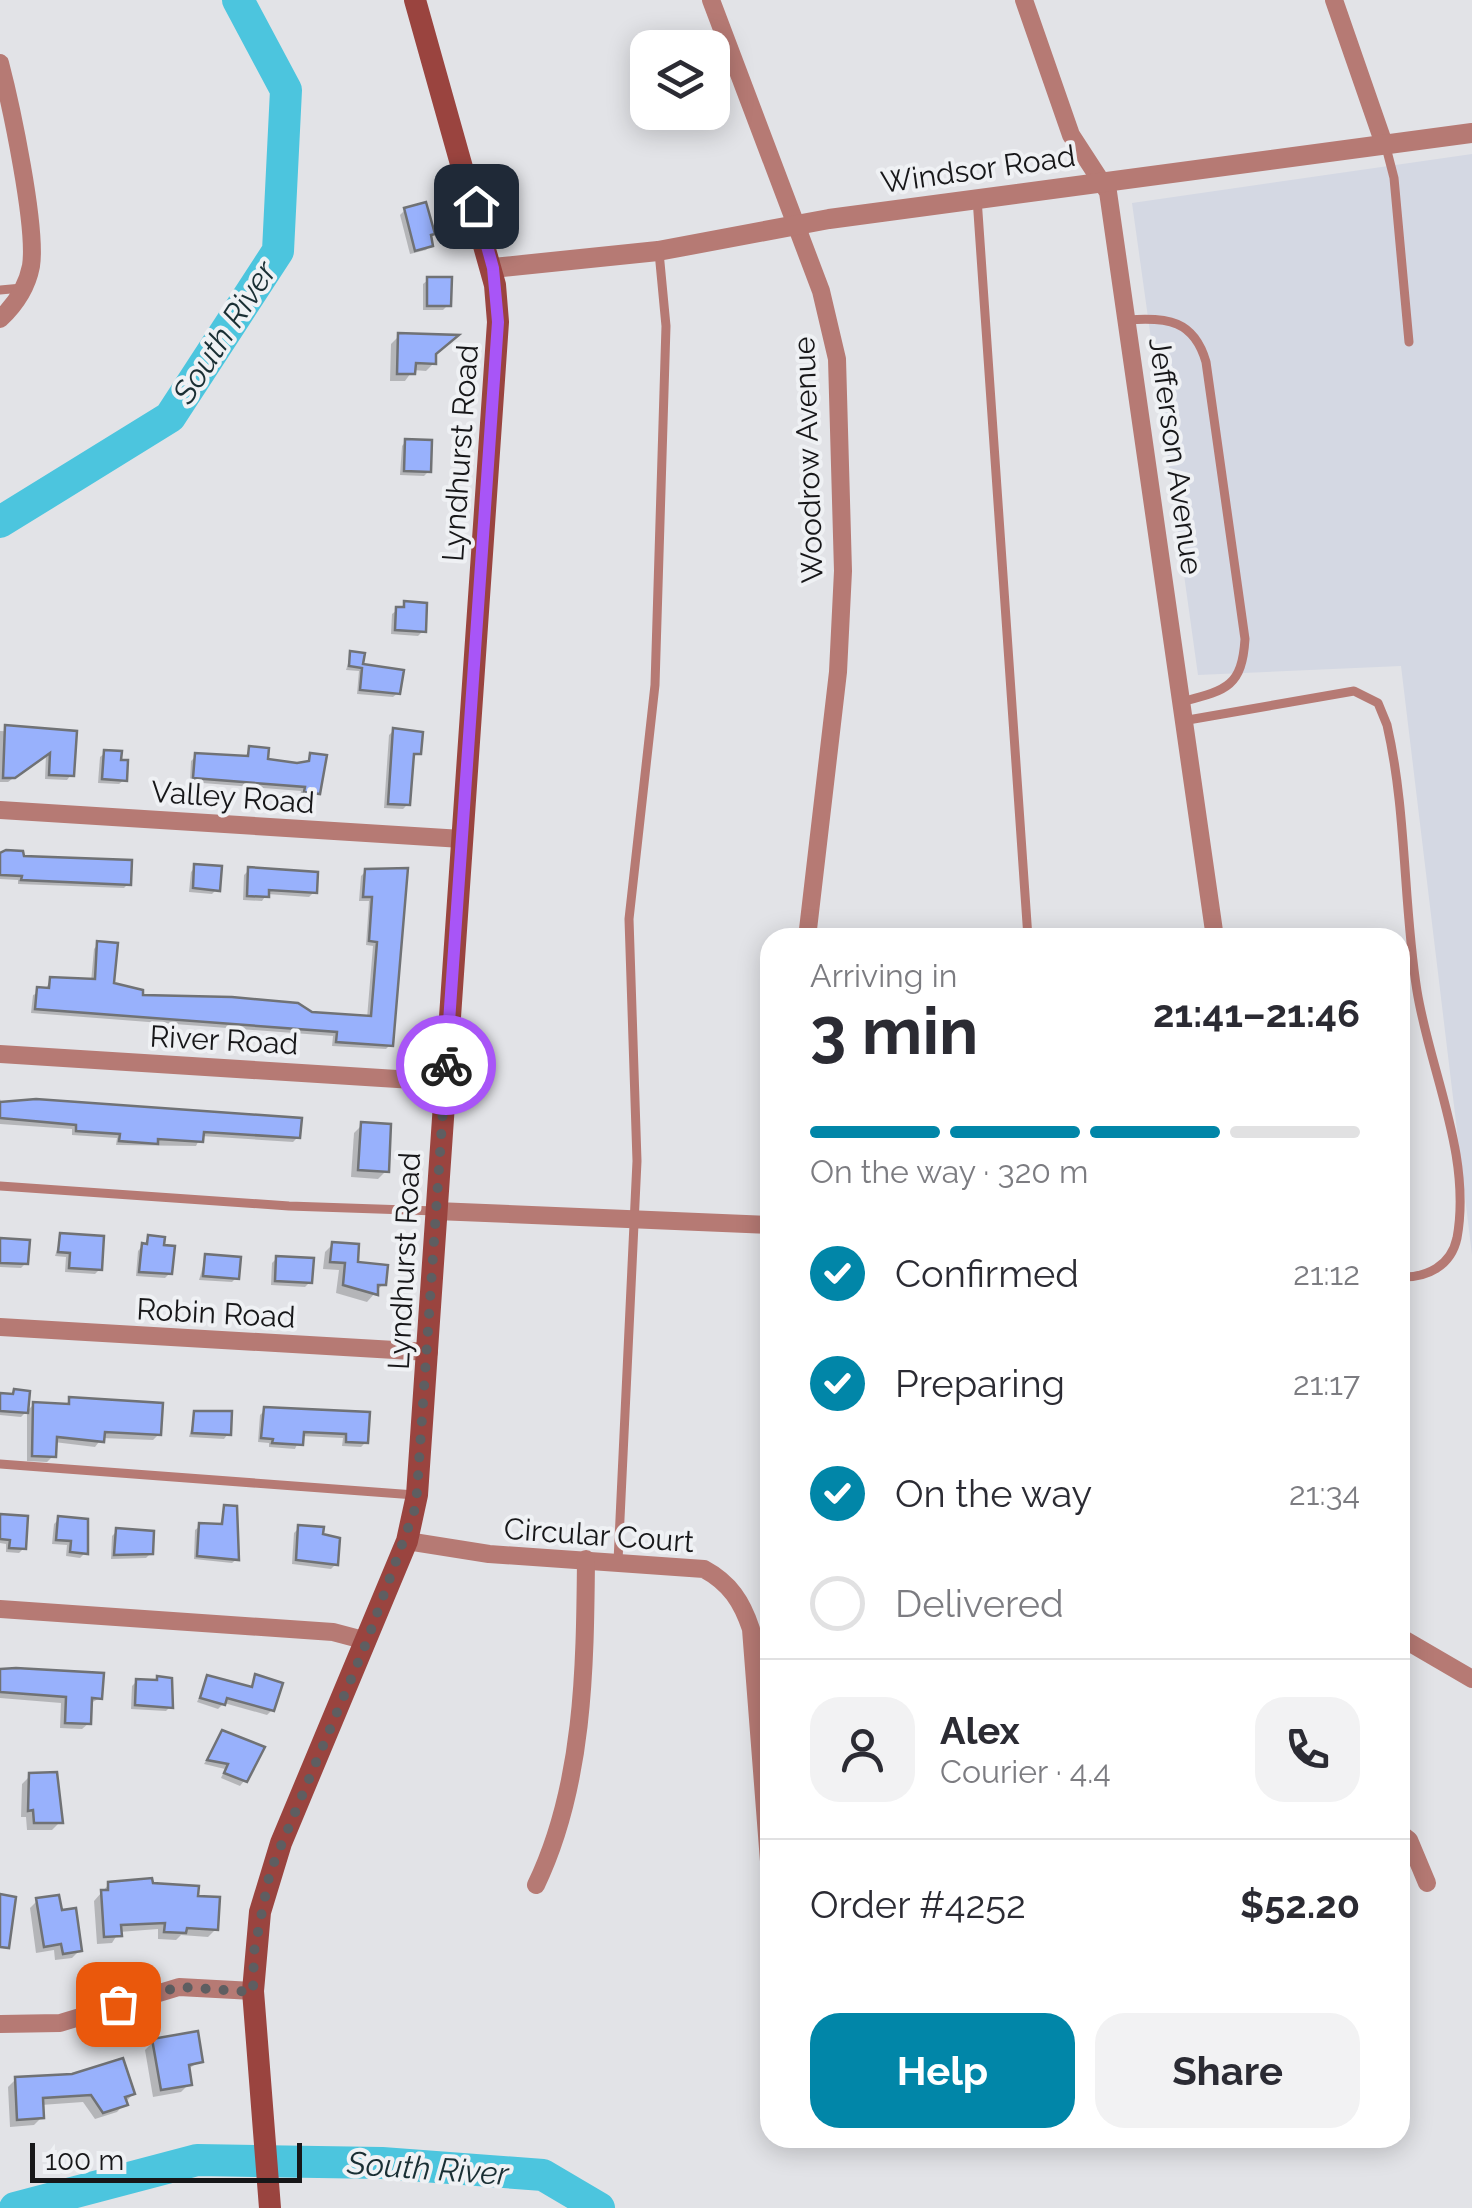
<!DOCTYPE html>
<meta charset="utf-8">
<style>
:root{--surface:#fff;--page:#f2f2f3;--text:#2b2b33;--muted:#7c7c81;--line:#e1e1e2;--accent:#0186a8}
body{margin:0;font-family:Raleway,sans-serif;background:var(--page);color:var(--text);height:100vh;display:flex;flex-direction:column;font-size:38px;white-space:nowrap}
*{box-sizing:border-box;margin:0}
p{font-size:32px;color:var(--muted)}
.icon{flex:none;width:55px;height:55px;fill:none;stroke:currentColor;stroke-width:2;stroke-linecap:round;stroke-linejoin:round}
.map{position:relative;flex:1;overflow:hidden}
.drawer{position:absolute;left:760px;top:928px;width:650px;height:1220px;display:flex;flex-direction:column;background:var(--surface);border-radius:30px;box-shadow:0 5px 25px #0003}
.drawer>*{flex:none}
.controls{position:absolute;left:630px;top:30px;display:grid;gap:20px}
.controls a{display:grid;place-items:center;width:100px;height:100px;border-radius:20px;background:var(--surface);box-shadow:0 5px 25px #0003;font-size:50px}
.scale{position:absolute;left:30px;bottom:25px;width:272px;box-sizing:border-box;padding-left:10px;border:5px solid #171719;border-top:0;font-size:28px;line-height:35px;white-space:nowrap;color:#171719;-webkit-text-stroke:8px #eff1f4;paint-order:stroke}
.pin{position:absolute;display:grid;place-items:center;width:85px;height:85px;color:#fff;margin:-42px;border-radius:20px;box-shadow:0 5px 15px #0006}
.courier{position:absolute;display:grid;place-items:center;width:100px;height:100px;margin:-50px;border:8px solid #a855f7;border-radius:50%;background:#fff;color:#222;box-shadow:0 2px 12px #0007}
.overview em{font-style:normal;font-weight:700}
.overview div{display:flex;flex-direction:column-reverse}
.overview{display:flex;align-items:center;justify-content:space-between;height:170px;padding:0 50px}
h1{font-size:65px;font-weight:700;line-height:75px}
.bar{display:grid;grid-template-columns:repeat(4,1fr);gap:15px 10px;align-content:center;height:120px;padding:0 50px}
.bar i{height:12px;border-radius:8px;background:var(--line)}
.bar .on{background:var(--accent)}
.bar p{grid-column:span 4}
.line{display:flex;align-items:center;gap:25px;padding:0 50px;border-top:2px solid var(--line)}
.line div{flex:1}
.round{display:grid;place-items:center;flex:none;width:105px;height:105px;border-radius:30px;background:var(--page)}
ol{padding:0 50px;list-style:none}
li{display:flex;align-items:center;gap:30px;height:110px}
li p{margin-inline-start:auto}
li .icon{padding:10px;border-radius:50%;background:var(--accent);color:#fff;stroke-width:4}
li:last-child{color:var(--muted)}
li i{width:55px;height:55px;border:5px solid var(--line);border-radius:50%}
.primary-button{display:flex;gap:20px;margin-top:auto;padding:20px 50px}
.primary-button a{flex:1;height:115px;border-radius:30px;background:var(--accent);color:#fff;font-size:40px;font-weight:700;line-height:115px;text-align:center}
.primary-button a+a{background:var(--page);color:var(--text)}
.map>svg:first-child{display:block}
.built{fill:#d4d8e3}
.shadow{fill:#0003}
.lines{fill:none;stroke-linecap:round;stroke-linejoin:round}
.river{stroke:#4cc5de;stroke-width:32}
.building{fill:#98b1fc;stroke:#707275;stroke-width:2.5}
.service{stroke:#b67a74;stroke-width:9}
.minor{stroke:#b67a74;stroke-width:18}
.tertiary{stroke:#b67a74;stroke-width:20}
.secondary{stroke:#9a443f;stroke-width:22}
.done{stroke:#5e5e61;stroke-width:10;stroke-dasharray:0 18}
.route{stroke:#a855f7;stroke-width:12}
.labels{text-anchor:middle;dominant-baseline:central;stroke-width:8;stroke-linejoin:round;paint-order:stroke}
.street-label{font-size:30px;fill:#171719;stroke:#eff1f4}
.water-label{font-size:32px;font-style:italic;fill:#1a2f34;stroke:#eff1f4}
</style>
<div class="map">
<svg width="1472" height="2208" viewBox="0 0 1472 2208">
<rect width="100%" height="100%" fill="#e2e3e7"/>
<path class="built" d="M1472 154V1255L1401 666 1198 675 1132 203Z"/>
<g class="shadow">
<path d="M405 210 429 237 431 245 426 250 410 254 400 215Z"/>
<path d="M428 280 448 305 443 310H423V284Z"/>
<path d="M399 336 434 354V363L426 371 413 370 405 381H390L391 344Z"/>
<path d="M406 441 429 471 424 476 400 475 402 446Z"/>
<path d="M405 604 423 631 418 636 391 634 392 614Z"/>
<path d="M351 654 360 666 398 693 393 697 357 694 359 671 346 670Z"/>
<path d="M394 730 419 753 411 758 408 804 403 809 384 808 389 735Z"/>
<path d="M0 731 74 734 71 775 67 780 45 779 46 754 8 782H0Z"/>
<path d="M250 748 266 762 306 763 311 756 318 793 313 798 300 797 301 791 190 782 191 761 196 756 244 759Z"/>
<path d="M105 753 118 762 124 780 119 784 98 783 100 757Z"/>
<path d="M0 853 21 854 22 858 128 884 124 888 18 884V880L0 879Z"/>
<path d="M195 867 217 889 212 894 189 892 191 872Z"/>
<path d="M249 870 314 892 309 897 267 894 262 901 243 900 244 875Z"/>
<path d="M366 871H405L390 1045 386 1049 332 1046 333 1036 31 1013 33 995 45 990 51 979 91 982 94 949 98 944 112 985 140 997 367 1018 373 946 366 945 369 901H359L361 876Z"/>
<path d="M0 1099 2 1104 298 1137 293 1142 201 1136 196 1146 116 1145 117 1138 72 1135V1129L0 1124Z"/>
<path d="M362 1125 386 1171 378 1179 351 1177 354 1133Z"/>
<path d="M61 1236 100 1269 95 1274 65 1272 66 1257 55 1256Z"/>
<path d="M149 1238 170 1273 165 1278 136 1276 138 1251Z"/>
<path d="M0 1242 26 1263 21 1268 0 1267Z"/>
<path d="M333 1244 383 1284 367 1302 336 1293 339 1270 323 1269 325 1252Z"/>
<path d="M206 1256 237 1277 232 1282 199 1280Z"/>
<path d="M277 1258 310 1282 305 1287 271 1285 272 1263Z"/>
<path d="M0 1393H27L26 1412 21 1417 0 1415Z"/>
<path d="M70 1400 159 1434 153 1440 102 1438 95 1447 54 1442 53 1456 47 1462 27 1461V1411L34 1404 64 1406Z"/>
<path d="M265 1410 367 1414 366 1442 361 1447 342 1446 343 1438 301 1436 295 1449 269 1447V1443L258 1442 260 1415Z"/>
<path d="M195 1414 228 1434 224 1439 189 1437Z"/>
<path d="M225 1508 232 1536 238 1537 237 1559 232 1563 194 1559 195 1530 200 1526 219 1527Z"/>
<path d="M0 1517 24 1548 19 1553 6 1552V1544L0 1543Z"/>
<path d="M59 1519 85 1553 80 1558 66 1556 67 1545 52 1544 54 1524Z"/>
<path d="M299 1528 336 1564 331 1569 292 1564 294 1533Z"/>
<path d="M117 1531 151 1553 146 1558 111 1559 112 1536Z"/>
<path d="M0 1672 100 1698 89 1704V1723L82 1729 60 1728 61 1703 0 1698Z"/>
<path d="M256 1677 272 1710 267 1715 224 1703 218 1709 197 1702 208 1678 249 1689Z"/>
<path d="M137 1681 171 1706 166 1711 131 1709 132 1686Z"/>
<path d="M223 1733 244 1781 240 1786 221 1778 225 1769 204 1764Z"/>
<path d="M30 1776 60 1822 52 1830H27L26 1817H21L22 1784Z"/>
<path d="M109 1884 150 1886 216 1929 208 1937 181 1935 176 1940 158 1939V1929L119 1932 112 1943 97 1944 94 1901Z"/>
<path d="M38 1900 60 1912 80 1950 72 1958 55 1960 54 1950 36 1953 30 1908Z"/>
<path d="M153 2042 200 2061 187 2070 189 2084 181 2092 153 2097 145 2050Z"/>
<path d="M16 2079 133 2094 117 2112 95 2119 83 2102 41 2105 42 2117 34 2125 10 2127 8 2087Z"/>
</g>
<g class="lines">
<g class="river">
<path d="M0 522 170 417 278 251 286 90 238 0"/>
<path d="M15 2208 197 2160 382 2163 543 2175 599 2208"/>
</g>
</g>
<g class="building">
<path d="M426 202 435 234 431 235 433 246 415 251 404 208Z"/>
<path d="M427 277H452L451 306H427Z"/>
<path d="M398 333 459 335 436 354V364L416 363 415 374H397Z"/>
<path d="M405 439 432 440 431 472 404 471Z"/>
<path d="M404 601 427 603 426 632 395 630 396 607H404Z"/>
<path d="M350 651 365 653 363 664 404 670 400 694 360 690 362 668 349 666Z"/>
<path d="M5 725 77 731 74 776 49 775 50 753 15 778H3Z"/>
<path d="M393 728 423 732 421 754H414L410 805 388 804Z"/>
<path d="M249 746 269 748 268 759 297 763 309 761 310 753 327 755 320 794 304 792 305 787 193 778 195 753 248 756Z"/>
<path d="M104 750 122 751 121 760H128L127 781 102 779Z"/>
<path d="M6 850 23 851 24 856 132 860 131 885 21 880 22 876 0 875V853Z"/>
<path d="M194 864 222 866 220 891 193 888Z"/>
<path d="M248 867 318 872 317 893 269 890V897L247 896Z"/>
<path d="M408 868 393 1046 336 1042 337 1032 35 1009 37 987 49 988 50 977 95 979 97 941 118 943 114 983 143 990V995L232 997 298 1003 312 1012 371 1016 377 942 369 941 372 897H363L365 869Z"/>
<path d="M36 1099 302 1118 300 1138 204 1132 203 1142 158 1139V1144L119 1141 120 1134 76 1131V1125L0 1118V1102Z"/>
<path d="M361 1122 391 1124 389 1172 358 1170Z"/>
<path d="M60 1233 104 1236 102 1270 69 1268 70 1253 58 1252Z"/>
<path d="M148 1235 165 1237 164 1245 175 1246 172 1274 139 1272 142 1243 147 1244Z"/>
<path d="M0 1238 30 1240 28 1264 0 1263Z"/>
<path d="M332 1242 359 1244 358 1262 388 1265 386 1285H378V1295L343 1285 345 1263 330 1262Z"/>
<path d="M205 1254 241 1257 239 1279 203 1276Z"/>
<path d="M276 1256 314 1258 312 1283 275 1281Z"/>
<path d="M14 1389 30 1391 28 1413 0 1411V1393L13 1394Z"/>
<path d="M69 1397 163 1403 161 1435 105 1432 104 1442 57 1437 56 1457 32 1456 33 1402 69 1404Z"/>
<path d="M264 1407 370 1412 368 1443 346 1442V1434L304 1432 303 1445 272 1443 273 1439 261 1438Z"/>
<path d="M194 1411H232L231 1435 192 1433Z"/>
<path d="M224 1505 237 1506 239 1560 197 1556 199 1523 222 1524Z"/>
<path d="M0 1514 28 1516 26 1549 9 1548 10 1540 0 1539Z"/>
<path d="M58 1516 88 1519V1554L70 1552 71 1541 56 1540Z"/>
<path d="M298 1525 324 1527 323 1534 340 1538 338 1565 296 1560Z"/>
<path d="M116 1528 154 1531 153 1554 114 1555Z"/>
<path d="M16 1668 104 1673 102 1699 92 1698 91 1724 65 1723 66 1697 0 1692V1669Z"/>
<path d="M255 1674 283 1683 274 1711 227 1698 225 1705 200 1698 207 1675 252 1687Z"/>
<path d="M157 1676 172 1678 173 1708 135 1705 136 1679 157 1680Z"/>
<path d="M222 1730 265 1747 247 1782 224 1773 228 1764 207 1760Z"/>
<path d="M57 1772 63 1823H34L33 1810 28 1811 29 1773Z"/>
<path d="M152 1878 153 1883 199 1886 198 1896 220 1897 218 1930 187 1928 186 1933 164 1932 165 1923 121 1925 122 1936 104 1937 101 1890H108V1882Z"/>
<path d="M0 1894 16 1897 9 1948 0 1947Z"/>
<path d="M59 1895 62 1910 76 1908 82 1951 63 1954 61 1944 44 1947 36 1898Z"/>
<path d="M198 2031 203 2062 189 2065 192 2085 161 2090 152 2039Z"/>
<path d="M123 2058 135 2094 125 2097 128 2105 103 2113 91 2095 43 2098 44 2118 17 2120 15 2077 72 2074Z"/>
</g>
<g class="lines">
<g class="service">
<path d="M1386 147 1394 178 1409 342"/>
<path d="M977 198 1028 938"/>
<path d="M0 290 22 288"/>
<path d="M1128 320C1167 317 1194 320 1206 362L1245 639C1242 686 1227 690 1185 701"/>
<path d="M1188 720 1354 691 1378 703 1387 725C1407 812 1403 904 1417 991 1430 1071 1472 1156 1457 1238 1451 1266 1427 1278 1400 1277"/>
<path d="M0 1186 289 1206 436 1211"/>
<path d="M0 1464 415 1495"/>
<path d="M618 1561 637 1161 629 919 655 685 666 326 659 252"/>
</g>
<g class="minor">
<path d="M711 0 821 291 837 359 843 571 838 672 807 938"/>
<path d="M1024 0 1071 135 1108 192 1215 938"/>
<path d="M1334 0 1384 144"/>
<path d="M0 63C11 105 37 227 31 266 27 287 16 304 0 319"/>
<path d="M0 810 462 839"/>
<path d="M0 1054 445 1082"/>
<path d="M436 1211 770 1225"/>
<path d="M0 1327 429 1352"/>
<path d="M407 1541 489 1554 704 1569C730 1583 742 1602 751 1629L770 1874"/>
<path d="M0 1609 333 1632 367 1641"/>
<path d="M1400 1637 1472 1679"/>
<path d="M1400 1833 1409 1840 1427 1883"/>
<path d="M536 1885C584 1785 585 1668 586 1559"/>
<path d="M0 2024 60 2023 179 1987 253 1991"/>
</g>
<path class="tertiary" d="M493 268 658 251 829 219 1472 133"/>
<path class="secondary" d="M270 2208 253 1991 260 1912 281 1843 407 1541 417 1495 498 322 495 285 415 0"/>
</g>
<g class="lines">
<path class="done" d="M118 2004 179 1987 253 1992 254 1952 270 1872 367 1641 416 1506 446 1065"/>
<path class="route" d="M446 1065 498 322 493 268 476 206"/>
</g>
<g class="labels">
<g class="street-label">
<text transform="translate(978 169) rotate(-8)">Windsor Road</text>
<text transform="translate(460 453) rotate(-86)">Lyndhurst Road</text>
<text transform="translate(1176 456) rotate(82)">Jefferson Avenue</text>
<text transform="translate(808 460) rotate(-92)">Woodrow Avenue</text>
<text transform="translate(233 797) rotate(4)">Valley Road</text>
<text transform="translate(224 1040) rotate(3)">River Road</text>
<text transform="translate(404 1261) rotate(-87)">Lyndhurst Road</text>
<text transform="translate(216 1313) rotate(3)">Robin Road</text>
<text transform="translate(599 1535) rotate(4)">Circular Court</text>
</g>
<g class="water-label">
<text transform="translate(224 332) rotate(-57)">South River</text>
<text transform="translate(428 2168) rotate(4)">South River</text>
</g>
</g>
</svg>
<div class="controls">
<a><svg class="icon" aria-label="layers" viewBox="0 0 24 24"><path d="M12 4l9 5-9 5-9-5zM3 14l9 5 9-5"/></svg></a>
</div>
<div class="scale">100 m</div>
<div class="pin" style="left:118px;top:2004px;background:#ea580c"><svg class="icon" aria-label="bag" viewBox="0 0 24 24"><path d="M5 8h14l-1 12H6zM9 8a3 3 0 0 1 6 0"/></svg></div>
<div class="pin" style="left:476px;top:206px;background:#1f2937"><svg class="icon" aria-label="home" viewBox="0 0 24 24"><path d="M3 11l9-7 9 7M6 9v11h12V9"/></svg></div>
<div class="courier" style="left:446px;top:1065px"><svg class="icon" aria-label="bike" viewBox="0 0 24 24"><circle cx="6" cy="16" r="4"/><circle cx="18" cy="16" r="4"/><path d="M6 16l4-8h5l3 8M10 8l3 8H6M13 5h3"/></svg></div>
<section class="drawer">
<div class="overview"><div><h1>3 min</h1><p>Arriving in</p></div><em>21:41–21:46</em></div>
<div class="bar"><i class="on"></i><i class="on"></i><i class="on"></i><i></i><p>On the way · 320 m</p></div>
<ol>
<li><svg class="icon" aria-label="check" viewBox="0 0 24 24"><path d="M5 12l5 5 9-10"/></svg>Confirmed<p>21:12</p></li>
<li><svg class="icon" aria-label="check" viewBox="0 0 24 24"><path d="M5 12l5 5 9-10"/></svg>Preparing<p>21:17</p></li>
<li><svg class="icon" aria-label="check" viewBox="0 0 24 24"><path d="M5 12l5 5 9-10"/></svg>On the way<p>21:34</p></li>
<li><i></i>Delivered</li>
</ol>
<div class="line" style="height:180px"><a class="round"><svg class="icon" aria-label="person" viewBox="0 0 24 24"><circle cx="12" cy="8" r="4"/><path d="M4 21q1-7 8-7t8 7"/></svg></a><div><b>Alex</b><p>Courier · 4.4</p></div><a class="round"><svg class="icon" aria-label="phone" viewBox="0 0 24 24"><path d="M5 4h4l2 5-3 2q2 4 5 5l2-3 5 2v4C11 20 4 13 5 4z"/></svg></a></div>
<div class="line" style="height:130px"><div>Order #4252</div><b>$52.20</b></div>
<div class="primary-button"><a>Help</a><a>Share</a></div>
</section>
</div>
